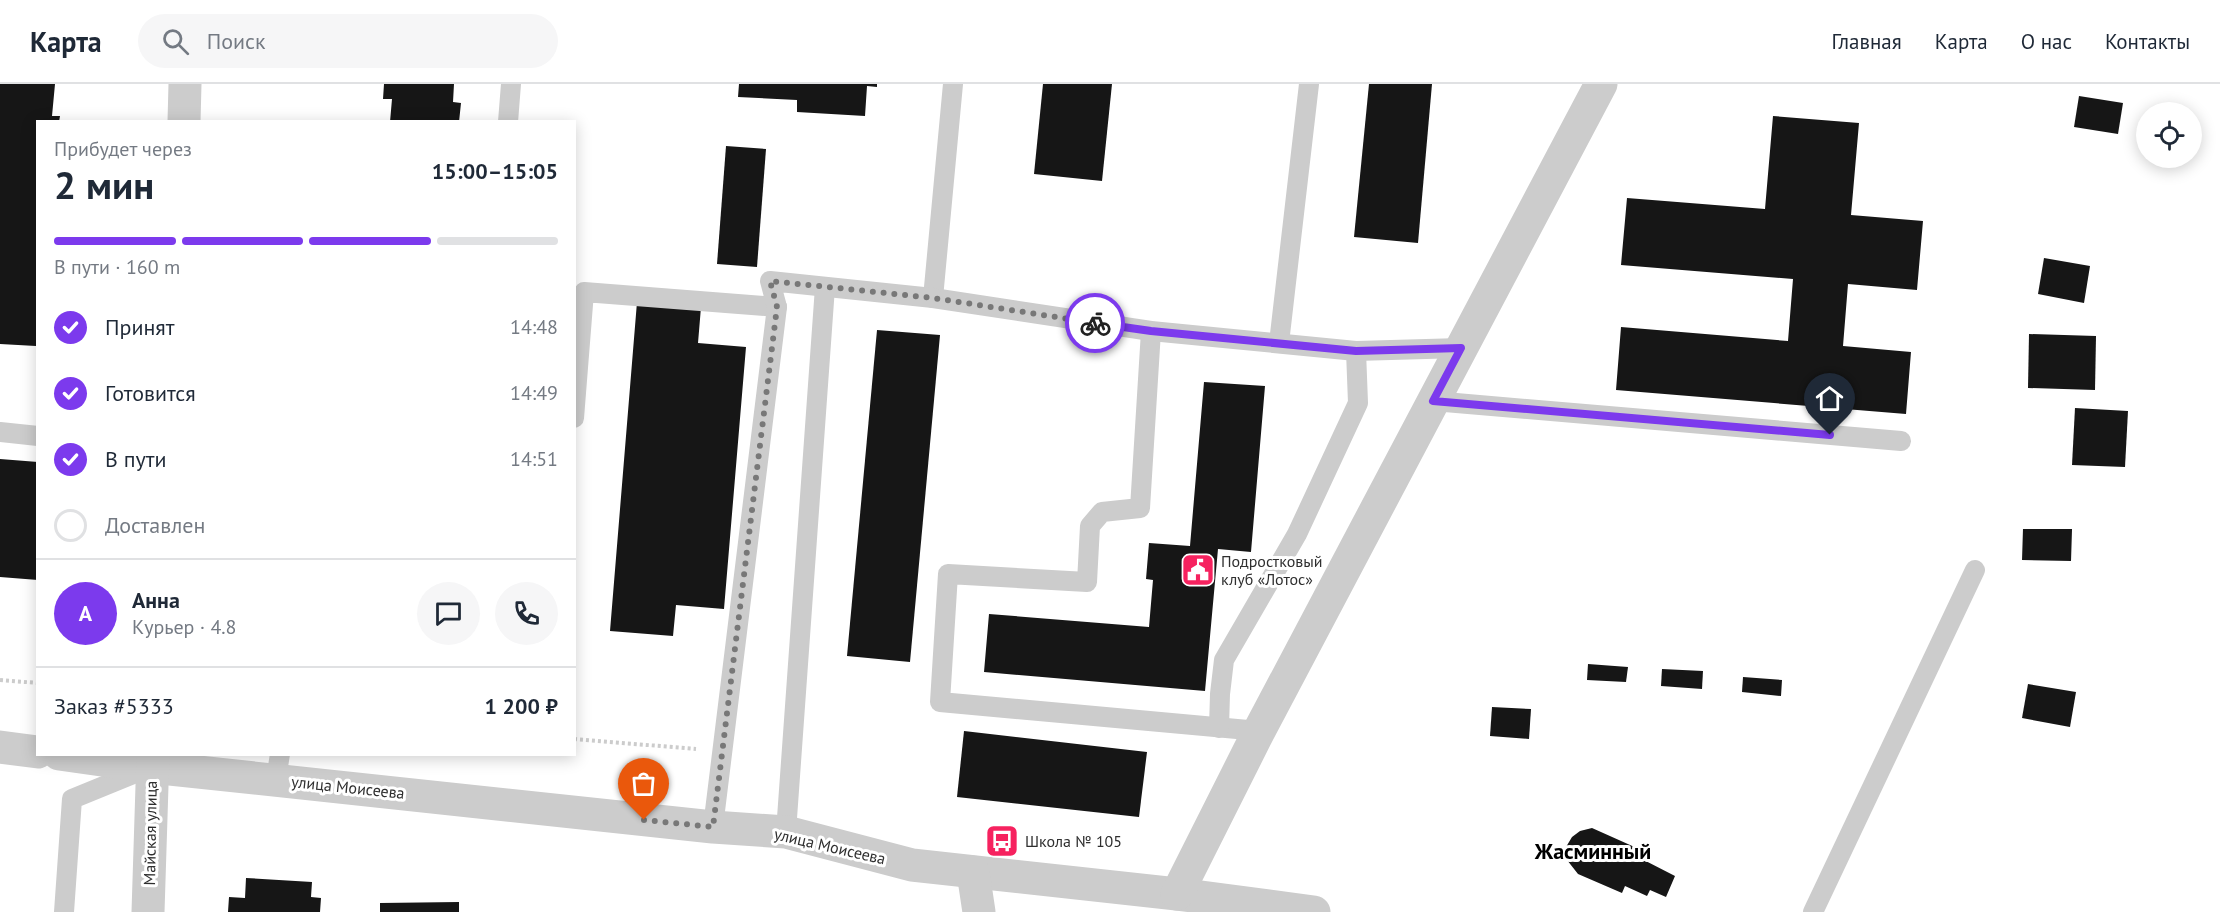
<!DOCTYPE html>
<html lang="ru">
<meta charset="utf-8">
<style>
:root{--surface:#fff;--page:#f6f6f7;--text:#1f2937;--muted:#747a83;--line:#e0e1e3;--accent:#7c3aed}
body{margin:0;font-family:"PT Sans",sans-serif;background:var(--page);color:var(--text);height:100vh;display:flex;flex-direction:column;font-size:22px;white-space:nowrap}
*{box-sizing:border-box;margin:0}
p{font-size:20px;color:var(--muted)}
.icon{flex:none;width:33px;height:33px;fill:none;stroke:currentColor;stroke-width:2;stroke-linecap:round;stroke-linejoin:round}
.map{position:relative;flex:1;overflow:hidden}
.side{position:absolute;left:36px;top:36px;width:540px;height:636px;display:flex;flex-direction:column;background:var(--surface);border-radius:0px;box-shadow:0 3px 15px #0003}
.side>*{flex:none}
.controls{position:absolute;left:2136px;top:18px;display:grid;gap:12px}
.controls a{display:grid;place-items:center;width:66px;height:66px;border-radius:50%;background:var(--surface);box-shadow:0 3px 15px #0003;font-size:30px}
.pin{position:absolute;display:grid;place-items:center;width:51px;height:51px;color:#fff;margin:-62px -26px;border-radius:50% 50% 50% 0;rotate:-45deg;box-shadow:0 0 6px #0007}
.pin .icon{rotate:45deg}
.courier{position:absolute;display:grid;place-items:center;width:60px;height:60px;margin:-30px;border:4px solid #7c3aed;border-radius:50%;background:#fff;color:#222;box-shadow:0 2px 8px #0007}
.summary em{font-style:normal;font-weight:600}
.summary div{display:flex;flex-direction:column-reverse}
.summary{display:flex;align-items:center;justify-content:space-between;height:102px;padding:0 18px}
h1{font-size:39px;font-weight:600;line-height:45px}
.bar{display:grid;grid-template-columns:repeat(4,1fr);gap:9px 6px;align-content:center;height:72px;padding:0 18px}
.bar i{height:8px;border-radius:4px;background:var(--line)}
.bar .current{background:var(--accent)}
.bar p{grid-column:span 4}
.line{display:flex;align-items:center;gap:15px;padding:0 18px;border-top:2px solid var(--line)}
.line div{flex:1}
.round{display:grid;place-items:center;flex:none;width:63px;height:63px;border-radius:32px;background:var(--page)}
ol{padding:0 18px;list-style:none}
li{display:flex;align-items:center;gap:18px;height:66px}
li p{margin-inline-start:auto}
li .icon{padding:6px;border-radius:50%;background:var(--accent);color:#fff;stroke-width:4}
li:last-child{color:var(--muted)}
li i{width:33px;height:33px;border:3px solid var(--line);border-radius:50%}
header{display:flex;align-items:center;gap:36px;box-sizing:border-box;height:84px;padding:0 30px;background:var(--surface);border-bottom:2px solid var(--line)}
header strong{font-size:28px}
nav{display:flex;gap:33px;margin-inline-start:auto;font-size:21px}
.search{width:420px;height:54px;background:var(--page);display:flex;align-items:center;gap:15px;box-sizing:border-box;padding:0 21px;border-radius:33px;color:var(--muted);font-size:22px}
.map>svg:first-child{display:block}
.building{fill:#161616}
.lines{fill:none;stroke-linecap:round;stroke-linejoin:round}
.path{stroke:#ccc;stroke-width:4;stroke-dasharray:3 3;stroke-linecap:butt}
.service{stroke:#ccc;stroke-width:20}
.minor{stroke:#ccc;stroke-width:33}
.done{stroke:#787878;stroke-width:6;stroke-dasharray:0 10.8}
.route{stroke:#7c3aed;stroke-width:8}
.labels{text-anchor:middle;dominant-baseline:central;stroke-width:6;stroke-linejoin:round;paint-order:stroke}
.poi-label{font-size:16px;fill:#2f2f2f;stroke:#fff;text-anchor:start}
.street-label{font-size:16px;fill:#2f2f2f;stroke:#fff}
.district-label{font-size:22px;font-weight:bold;fill:#000;stroke:#fff}
</style>
<header>
<strong>Карта</strong>
<div class="search"><svg class="icon" aria-label="search" viewBox="0 0 24 24"><circle cx="10" cy="10" r="6"/><path d="M15 15l6 6"/></svg>Поиск</div>
<nav><a>Главная</a><a>Карта</a><a>О нас</a><a>Контакты</a></nav>
</header>
<div class="map">
<svg width="2220" height="828" viewBox="0 0 2220 828">
<rect width="100%" height="100%" fill="#fff"/>
<g class="building">
<path d="M0 0H55L52 32H60L59 38H38V237L36 262 0 260Z"/>
<path d="M384 0H454L453 18 461 19 459 38H390L392 15H383Z"/>
<path d="M739 0H877V3L867 2 865 32 797 28V16L738 13Z"/>
<path d="M1043 0H1112L1102 97 1034 90Z"/>
<path d="M1369 0H1432L1418 159 1354 153Z"/>
<path d="M2079 12 2123 19 2118 50 2074 43Z"/>
<path d="M1773 32 1859 39 1851 131 1923 137 1917 206 1848 200 1843 262 1911 268 1906 330 1616 306 1621 243 1788 257 1793 195 1621 181 1627 114 1765 125Z"/>
<path d="M726 62 766 65 757 183 717 180Z"/>
<path d="M2044 174 2090 182 2084 219 2038 210Z"/>
<path d="M637 218 701 223 698 259 746 263 724 525 676 521 673 552 610 547Z"/>
<path d="M877 246 940 251 910 578 847 572Z"/>
<path d="M2029 250 2096 252 2095 306 2028 304Z"/>
<path d="M1204 298 1265 302 1251 468 1218 465 1205 607 984 588 989 530 1149 543 1153 496 1146 495 1149 459 1190 462Z"/>
<path d="M2075 324 2128 327 2125 383 2072 381Z"/>
<path d="M0 375 38 378V496L0 493Z"/>
<path d="M2023 445H2072L2071 477 2022 476Z"/>
<path d="M1588 580 1628 583 1626 598 1587 596Z"/>
<path d="M1662 585 1703 587 1702 605 1661 602Z"/>
<path d="M1743 593 1782 596 1781 612 1742 608Z"/>
<path d="M2028 600 2076 608 2070 643 2022 634Z"/>
<path d="M1492 623 1531 625 1529 655 1490 652Z"/>
<path d="M964 647 1147 668 1139 733 957 713Z"/>
<path d="M1592 744 1639 765 1636 772 1675 792 1666 813 1650 806 1647 812 1625 802 1622 809 1578 790 1567 776 1566 763 1572 753 1580 747Z"/>
<path d="M246 794 312 798 311 813 321 814 320 828H228L229 813 245 814Z"/>
<path d="M459 818V828H380V819Z"/>
</g>
<g class="lines">
<g class="path">
<path d="M0 596 38 599"/>
<path d="M574 655 696 665"/>
</g>
<g class="service">
<path d="M953 0 933 214 1151 247 1356 267 1461 264"/>
<path d="M508 38 511 0"/>
<path d="M1151 247 1140 424 1102 428 1090 442 1087 498 948 490 940 618 1259 647"/>
<path d="M1279 259 1309 0"/>
<path d="M1433 317 1901 357"/>
<path d="M574 334 584 208 777 223"/>
<path d="M0 348 38 352"/>
<path d="M1219 644 1220 610 1224 576 1297 450 1358 319 1356 267"/>
<path d="M276 695 280 670"/>
<path d="M713 743 777 223 770 197 933 214"/>
<path d="M786 748 825 203"/>
<path d="M64 828 72 715 143 686"/>
<path d="M1813 828 1975 486"/>
</g>
<g class="minor">
<path d="M184 38 185 0"/>
<path d="M0 663 38 668"/>
<path d="M59 670 151 683 713 743 786 748 912 781 1177 810 1314 828"/>
<path d="M973 788 979 828"/>
<path d="M1177 810 1259 647 1601 0"/>
<path d="M148 828 153 670"/>
</g>
</g>
<g class="lines">
<path class="done" d="M644 736 713 743 777 223 770 197 933 214 1095 239"/>
<path class="route" d="M1095 239 1151 247 1356 267 1461 264 1433 317 1830 351"/>
</g>
<defs>
<g id="civic-square" transform="scale(1.725)"><rect x="-9" y="-9" width="18" height="18" rx="4" fill="#f6225f" stroke="#fff"/><path d="M-.6-6.5H3V-4.5H.6V-3L4-1V1h2V6H-6V1h2V-1L-.6-3ZM-1.2 2.5V6h2.4V2.5Z" fill="#fff"/></g>
<g id="bus-square" transform="scale(1.725)"><rect x="-9" y="-9" width="18" height="18" rx="4" fill="#f6225f" stroke="#fff"/><path d="M-5-6H5V4H4V6H2V4H-2V6H-4V4H-5ZM-3.5-4V0h7V-4ZM-3.5 1.2v1.5H-2V1.2ZM2 1.2v1.5H3.5V1.2Z" fill="#fff"/></g>
</defs>
<g fill-rule="evenodd">
<use href="#civic-square" x="1198" y="486"/>
<use href="#bus-square" x="1002" y="757"/>
</g>
<g class="labels">
<g class="poi-label">
<text x="1221" y="477">Подростковый<tspan x="1221" dy="18">клуб «Лотос»</tspan></text>
<text x="1025" y="757">Школа № 105</text>
</g>
<g class="street-label">
<text transform="translate(348 703) rotate(6)">улица Моисеева</text>
<text transform="translate(150 749) rotate(-89)">Майская улица</text>
<text transform="translate(830 762) rotate(13)">улица Моисеева</text>
</g>
<g class="district-label">
<text x="1593" y="767">Жасминный</text>
</g>
</g>
</svg>
<div class="controls">
<a><svg class="icon" aria-label="locate" viewBox="0 0 24 24"><circle cx="12" cy="12" r="6"/><path d="M12 2v4M12 18v4M2 12h4M18 12h4"/></svg></a>
</div>
<div class="pin" style="left:644px;top:736px;background:#ea580c"><svg class="icon" aria-label="bag" viewBox="0 0 24 24"><path d="M5 8h14l-1 12H6zM9 8a3 3 0 0 1 6 0"/></svg></div>
<div class="pin" style="left:1830px;top:351px;background:#1f2937"><svg class="icon" aria-label="home" viewBox="0 0 24 24"><path d="M3 11l9-7 9 7M6 9v11h12V9"/></svg></div>
<div class="courier" style="left:1095px;top:239px"><svg class="icon" aria-label="bike" viewBox="0 0 24 24"><circle cx="6" cy="16" r="4"/><circle cx="18" cy="16" r="4"/><path d="M6 16l4-8h5l3 8M10 8l3 8H6M13 5h3"/></svg></div>
<section class="side">
<div class="summary"><div><h1>2 мин</h1><p>Прибудет через</p></div><em>15:00–15:05</em></div>
<div class="bar"><i class="current"></i><i class="current"></i><i class="current"></i><i></i><p>В пути · 160 m</p></div>
<ol>
<li><svg class="icon" aria-label="check" viewBox="0 0 24 24"><path d="M5 12l5 5 9-10"/></svg>Принят<p>14:48</p></li>
<li><svg class="icon" aria-label="check" viewBox="0 0 24 24"><path d="M5 12l5 5 9-10"/></svg>Готовится<p>14:49</p></li>
<li><svg class="icon" aria-label="check" viewBox="0 0 24 24"><path d="M5 12l5 5 9-10"/></svg>В пути<p>14:51</p></li>
<li><i></i>Доставлен</li>
</ol>
<div class="line" style="height:108px"><b class="round" style="background:var(--accent);color:#fff">А</b><div><b>Анна</b><p>Курьер · 4.8</p></div><a class="round"><svg class="icon" aria-label="chat" viewBox="0 0 24 24"><path d="M4 5h16v11H9l-5 4z"/></svg></a><a class="round"><svg class="icon" aria-label="phone" viewBox="0 0 24 24"><path d="M5 4h4l2 5-3 2q2 4 5 5l2-3 5 2v4C11 20 4 13 5 4z"/></svg></a></div>
<div class="line" style="height:78px"><div>Заказ #5333</div><b>1 200 ₽</b></div>
</section>
</div>
